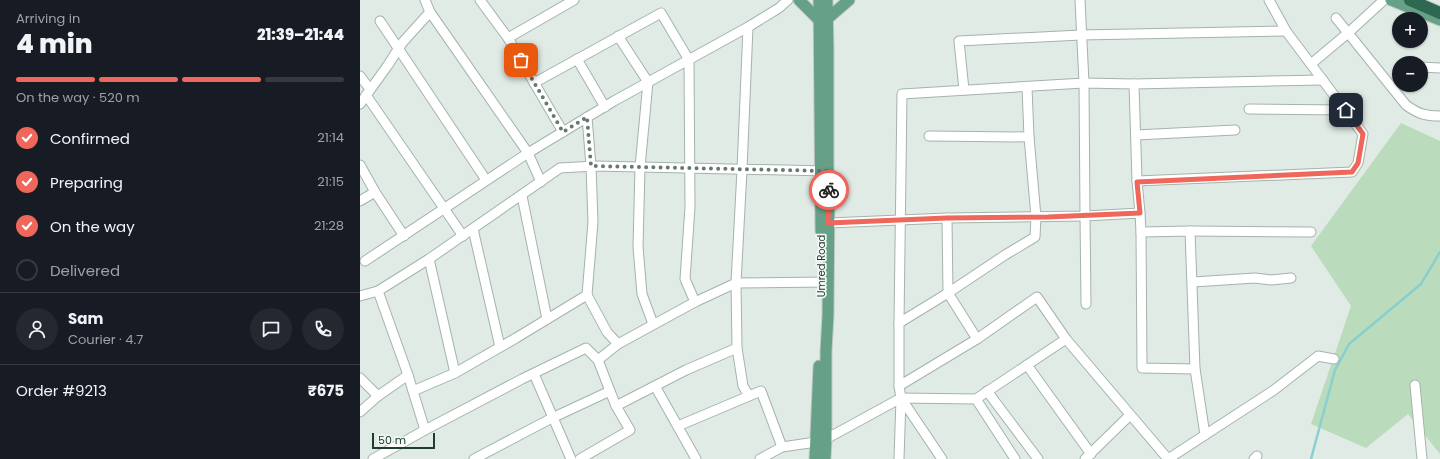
<!DOCTYPE html>
<meta charset="utf-8">
<style>
:root{--surface:#171b24;--page:#242831;--text:#f1f3f6;--muted:#9ea1a6;--line:#363941;--accent:#ef665b}
body{margin:0;font-family:Poppins,sans-serif;background:var(--page);color:var(--text);height:100vh;display:flex;flex-direction:column;font-size:15px;white-space:nowrap}
*{box-sizing:border-box;margin:0}
p{font-size:13px;color:var(--muted)}
.icon{flex:none;width:22px;height:22px;fill:none;stroke:currentColor;stroke-width:2;stroke-linecap:round;stroke-linejoin:round}
.map{position:relative;flex:1;overflow:hidden}
.details{display:flex;flex-direction:column;background:var(--surface);width:360px}
.details>*{flex:none}
.buttons{position:absolute;left:1032px;top:12px;display:grid;gap:8px}
.buttons a{display:grid;place-items:center;width:36px;height:36px;border-radius:50%;background:var(--surface);box-shadow:0 1px 3px #0004;font-size:20px}
.scale{position:absolute;left:12px;bottom:10px;width:63px;box-sizing:border-box;padding-left:4px;border:2px solid #223b30;border-top:0;font-size:11px;line-height:14px;white-space:nowrap;color:#223b30;-webkit-text-stroke:3px #f1f8f3;paint-order:stroke}
.pin{position:absolute;display:grid;place-items:center;width:34px;height:34px;color:#fff;margin:-17px;border-radius:8px;box-shadow:0 2px 6px #0006}
.courier{position:absolute;display:grid;place-items:center;width:40px;height:40px;margin:-20px;border:3px solid #ef665b;border-radius:50%;background:#fff;color:#222;box-shadow:0 1px 5px #0007}
.overview em{font-style:normal;font-weight:800}
.overview div{display:flex;flex-direction:column-reverse}
.overview{display:flex;align-items:center;justify-content:space-between;height:68px;padding:0 16px}
h1{font-size:26px;font-weight:800;line-height:30px}
.bar{display:grid;grid-template-columns:repeat(4,1fr);gap:6px 4px;align-content:center;height:48px;padding:0 16px}
.bar i{height:5px;border-radius:3px;background:var(--line)}
.bar .current{background:var(--accent)}
.bar p{grid-column:span 4}
.line{display:flex;align-items:center;gap:10px;padding:0 16px;border-top:1px solid var(--line)}
.line div{flex:1}
.round{display:grid;place-items:center;flex:none;width:42px;height:42px;border-radius:21px;background:var(--page)}
ol{padding:0 16px;list-style:none}
li{display:flex;align-items:center;gap:12px;height:44px}
li p{margin-inline-start:auto}
li .icon{padding:4px;border-radius:50%;background:var(--accent);color:#fff;stroke-width:4}
li:last-child{color:var(--muted)}
li i{width:22px;height:22px;border:2px solid var(--line);border-radius:50%}
main{display:flex;flex:1;min-height:0}
.map>svg:first-child{display:block}
.green{fill:#badcbd}
.lines{fill:none;stroke-linecap:round;stroke-linejoin:round}
.stream{stroke:#89cfce;stroke-width:2.5}
.minor-casing{stroke:#a4b3ab;stroke-width:11}
.major-casing{stroke:#c1c8c5;stroke-width:13}
.highway-casing{stroke:#c1c8c5;stroke-width:14}
.minor{stroke:#fff;stroke-width:9}
.major{stroke:#66a087;stroke-width:11}
.highway{stroke:#2e6752;stroke-width:12}
.done{stroke:#65796f;stroke-width:4;stroke-dasharray:0 7.2}
.route{stroke:#ef665b;stroke-width:5}
.labels{text-anchor:middle;dominant-baseline:central;stroke-width:3.5;stroke-linejoin:round;paint-order:stroke}
.street-label{font-size:10px;fill:#223b30;stroke:#f1f8f3}
</style>
<main>
<section class="details">
<div class="overview"><div><h1>4 min</h1><p>Arriving in</p></div><em>21:39–21:44</em></div>
<div class="bar"><i class="current"></i><i class="current"></i><i class="current"></i><i></i><p>On the way · 520 m</p></div>
<ol>
<li><svg class="icon" aria-label="check" viewBox="0 0 24 24"><path d="M5 12l5 5 9-10"/></svg>Confirmed<p>21:14</p></li>
<li><svg class="icon" aria-label="check" viewBox="0 0 24 24"><path d="M5 12l5 5 9-10"/></svg>Preparing<p>21:15</p></li>
<li><svg class="icon" aria-label="check" viewBox="0 0 24 24"><path d="M5 12l5 5 9-10"/></svg>On the way<p>21:28</p></li>
<li><i></i>Delivered</li>
</ol>
<div class="line" style="height:72px"><a class="round"><svg class="icon" aria-label="person" viewBox="0 0 24 24"><circle cx="12" cy="8" r="4"/><path d="M4 21q1-7 8-7t8 7"/></svg></a><div><b>Sam</b><p>Courier · 4.7</p></div><a class="round"><svg class="icon" aria-label="chat" viewBox="0 0 24 24"><path d="M4 5h16v11H9l-5 4z"/></svg></a><a class="round"><svg class="icon" aria-label="phone" viewBox="0 0 24 24"><path d="M5 4h4l2 5-3 2q2 4 5 5l2-3 5 2v4C11 20 4 13 5 4z"/></svg></a></div>
<div class="line" style="height:52px"><div>Order #9213</div><b>₹675</b></div>
</section>
<div class="map">
<svg width="1080" height="459" viewBox="0 0 1080 459">
<rect width="100%" height="100%" fill="#e1ebe5"/>
<path class="green" d="M1041 123 1080 141V454L1048 414 1006 448 951 424 991 306 951 246Z"/>
<g class="lines">
<path class="stream" d="M951 459 975 370 989 344 1061 284 1080 252"/>
<g class="minor-casing">
<g id="minor">
<path d="M120 0 148 38 203 132"/>
<path d="M70 12 168 153 181 182"/>
<path d="M976 18 1046 105C1058 114 1066 116 1080 116"/>
<path d="M20 21 126 180"/>
<path d="M258 36 288 82 280 167 278 247 282 294 293 324"/>
<path d="M148 38 214 0"/>
<path d="M217 59 245 107"/>
<path d="M951 64 988 33 1024 0"/>
<path d="M1061 67 1080 68"/>
<path d="M0 76 10 89"/>
<path d="M174 83 301 13 329 60 330 207 325 279 335 302"/>
<path d="M774 84 963 80"/>
<path d="M604 90 599 41 721 35 926 31"/>
<path d="M6 95 103 236"/>
<path d="M0 104 28 65 42 43 70 12 65 0"/>
<path d="M889 109 986 110"/>
<path d="M776 135 875 130"/>
<path d="M569 136 669 137"/>
<path d="M0 165 15 192 0 201"/>
<path d="M777 181 992 172 998 163 1003 134 926 31 909 0"/>
<path d="M15 192 44 236"/>
<path d="M162 196 187 319"/>
<path d="M587 218 588 293 617 339"/>
<path d="M469 223 587 218 725 216 724 83 774 84 777 181 780 213"/>
<path d="M113 229 140 347"/>
<path d="M830 231 951 232"/>
<path d="M781 232 782 368 835 369"/>
<path d="M69 259 95 373 156 338 227 295 247 332 258 344 335 302 376 283 468 282"/>
<path d="M5 261 168 153 254 101 388 27 419 8 428 0"/>
<path d="M833 282 895 278 911 280 931 278"/>
<path d="M18 291 69 259 200 168 235 166 467 171"/>
<path d="M227 295 233 222 231 166 227 117"/>
<path d="M0 296 18 291 48 375 18 396 0 412"/>
<path d="M726 304 725 216 780 213 781 232 830 231 835 369 845 435"/>
<path d="M539 323 588 293 645 255 675 237 676 217 669 137 667 87"/>
<path d="M377 348 383 386 389 396 401 391 422 447"/>
<path d="M667 365 731 454"/>
<path d="M174 374 211 459"/>
<path d="M48 375 65 430 162 379 226 348 238 360"/>
<path d="M0 378 18 396"/>
<path d="M1055 385 1062 459"/>
<path d="M295 386 336 459"/>
<path d="M539 386 617 339 677 297 706 339 808 459"/>
<path d="M53 391 95 373"/>
<path d="M250 391 238 360 258 344"/>
<path d="M627 391 678 459"/>
<path d="M541 398 582 459"/>
<path d="M616 399 706 339"/>
<path d="M318 426 389 396"/>
<path d="M13 459 65 430"/>
<path d="M114 459 192 418 250 391 256 406 326 370 377 348 376 283 382 170 388 27"/>
<path d="M220 459 270 430 256 406"/>
<path d="M400 459 422 447 456 442 466 439 541 398 616 399 655 459"/>
<path d="M539 459 541 398 539 386V323L542 94 724 83 720 0"/>
<path d="M725 459 770 415"/>
<path d="M808 459 914 390 958 356 974 359"/>
<path d="M894 459 897 456"/>
</g>
</g>
<g class="major-casing">
<g id="major">
<path d="M439 0 459 20"/>
<path d="M459 0 461 231"/>
<path d="M1031 0 1080 20"/>
<path d="M467 19 489 0"/>
<path d="M455 459 459 366"/>
<path d="M465 459 466 439V351L468 315 469 193 468 171V50L467 0"/>
</g>
</g>
<g class="highway-casing">
<path id="highway" d="M1050 0 1080 13"/>
</g>
<use href="#minor" class="minor"/>
<use href="#major" class="major"/>
<use href="#highway" class="highway"/>
</g>
<g class="lines">
<path class="done" d="M161 60 203 132 227 117 231 166 468 171 469 190"/>
<path class="route" d="M469 190 468 223 587 218 688 217 780 213 777 182 992 172 998 163 1003 134 986 110"/>
</g>
<g class="labels">
<g class="street-label">
<text transform="translate(461 266) rotate(-90)">Umred Road</text>
</g>
</g>
</svg>
<div class="buttons">
<a>+</a>
<a>−</a>
</div>
<div class="scale">50 m</div>
<div class="pin" style="left:161px;top:60px;background:#ea580c"><svg class="icon" aria-label="bag" viewBox="0 0 24 24"><path d="M5 8h14l-1 12H6zM9 8a3 3 0 0 1 6 0"/></svg></div>
<div class="pin" style="left:986px;top:110px;background:#1f2937"><svg class="icon" aria-label="home" viewBox="0 0 24 24"><path d="M3 11l9-7 9 7M6 9v11h12V9"/></svg></div>
<div class="courier" style="left:469px;top:190px"><svg class="icon" aria-label="bike" viewBox="0 0 24 24"><circle cx="6" cy="16" r="4"/><circle cx="18" cy="16" r="4"/><path d="M6 16l4-8h5l3 8M10 8l3 8H6M13 5h3"/></svg></div>
</div>
</main>
